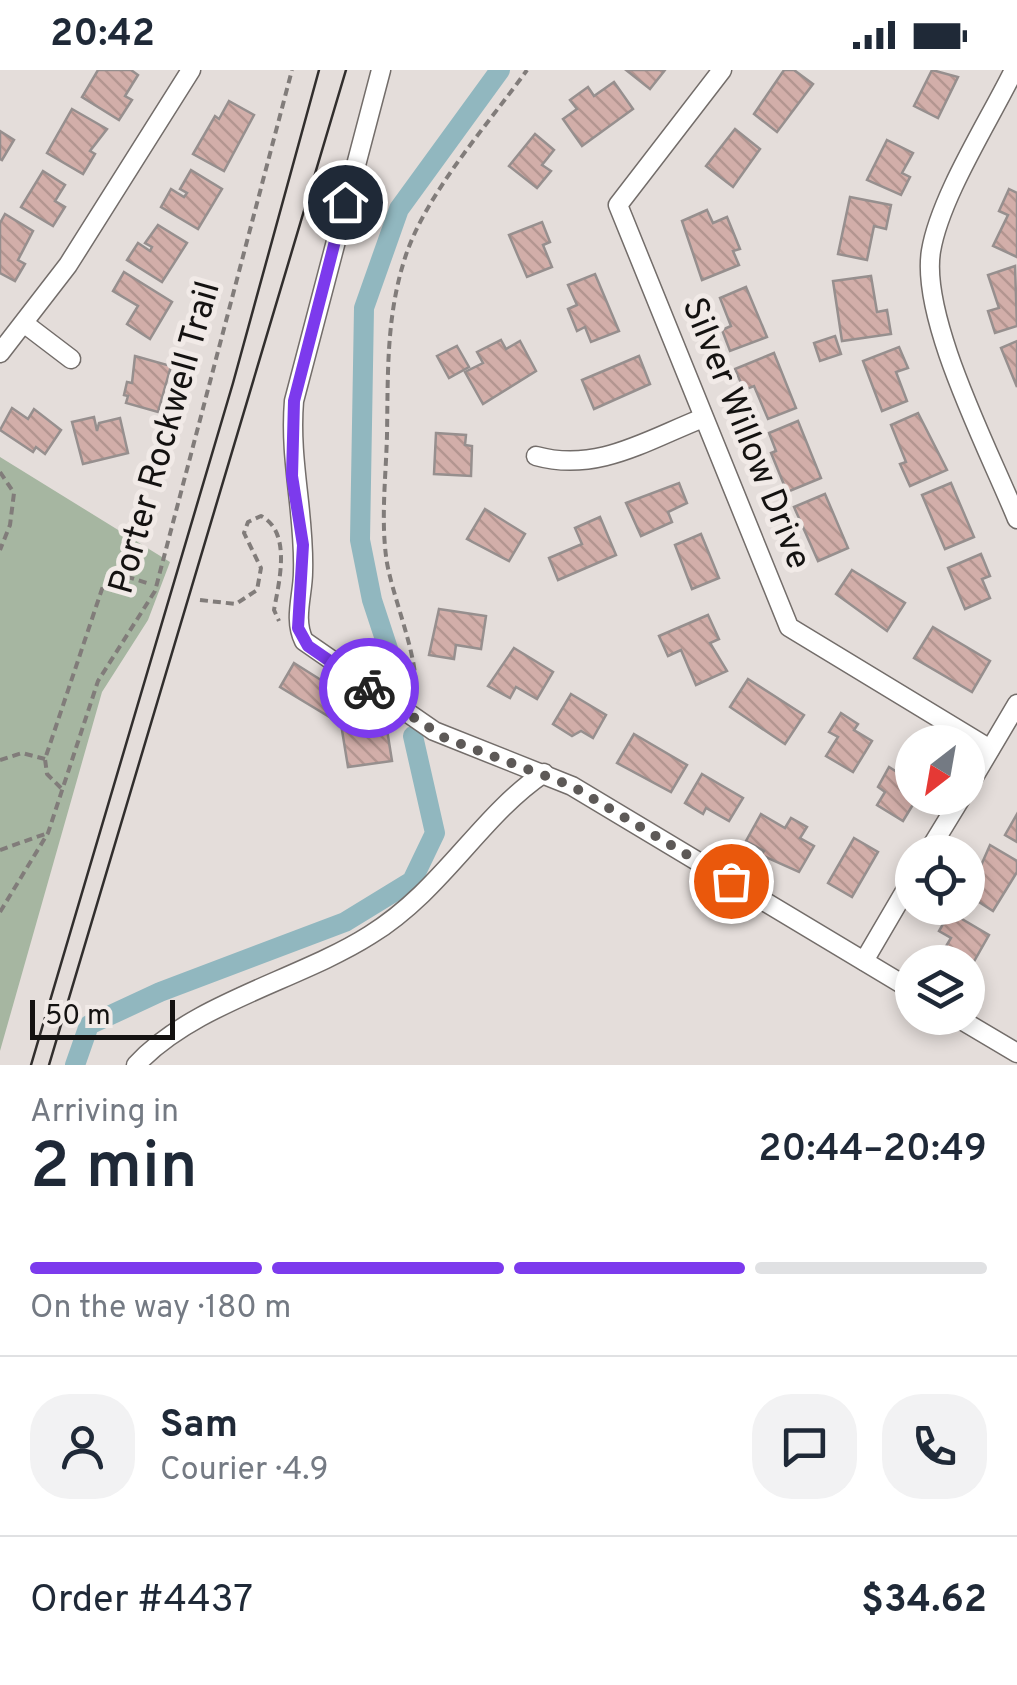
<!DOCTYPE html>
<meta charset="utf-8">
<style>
:root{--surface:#fff;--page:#f2f2f3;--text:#1f2937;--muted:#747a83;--line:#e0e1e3;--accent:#7c3aed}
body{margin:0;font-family:Overpass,sans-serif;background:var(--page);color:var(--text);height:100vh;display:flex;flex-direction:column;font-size:38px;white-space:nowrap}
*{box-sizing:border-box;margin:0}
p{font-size:32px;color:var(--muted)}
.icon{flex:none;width:55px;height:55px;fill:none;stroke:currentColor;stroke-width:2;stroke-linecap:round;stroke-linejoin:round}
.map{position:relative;height:995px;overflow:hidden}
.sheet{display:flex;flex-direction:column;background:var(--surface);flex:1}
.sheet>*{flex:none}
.needle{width:65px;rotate:211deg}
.controls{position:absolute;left:895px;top:655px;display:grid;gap:20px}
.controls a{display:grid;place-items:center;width:90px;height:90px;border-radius:50%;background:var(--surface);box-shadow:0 5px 15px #0003;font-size:50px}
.scale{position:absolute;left:30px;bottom:25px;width:145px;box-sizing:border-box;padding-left:10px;border:5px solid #141211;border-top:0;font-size:28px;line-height:35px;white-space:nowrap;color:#141211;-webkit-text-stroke:8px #f1eae7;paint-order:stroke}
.pin{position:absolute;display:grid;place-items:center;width:85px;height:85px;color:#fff;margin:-42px;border:5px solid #fff;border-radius:50%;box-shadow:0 2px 10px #0007}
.courier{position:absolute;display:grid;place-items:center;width:100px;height:100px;margin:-50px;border:8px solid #7c3aed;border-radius:50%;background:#fff;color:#222;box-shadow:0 2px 12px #0007}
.head em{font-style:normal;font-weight:600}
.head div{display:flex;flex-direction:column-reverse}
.head{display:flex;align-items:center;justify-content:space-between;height:170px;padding:0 30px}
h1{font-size:65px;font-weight:600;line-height:75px}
.bar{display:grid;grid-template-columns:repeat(4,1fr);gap:15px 10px;align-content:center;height:120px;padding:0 30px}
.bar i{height:12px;border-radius:8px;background:var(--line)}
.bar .selected{background:var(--accent)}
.bar p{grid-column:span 4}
.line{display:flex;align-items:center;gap:25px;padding:0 30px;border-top:2px solid var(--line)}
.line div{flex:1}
.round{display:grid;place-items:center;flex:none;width:105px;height:105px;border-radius:40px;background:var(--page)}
.status{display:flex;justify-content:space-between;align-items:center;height:70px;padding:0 50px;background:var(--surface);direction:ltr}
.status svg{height:28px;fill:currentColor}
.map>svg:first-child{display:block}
.park{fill:#a6b6a1}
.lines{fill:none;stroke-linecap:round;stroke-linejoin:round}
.canal{stroke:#91b7bf;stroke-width:20}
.building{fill:url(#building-back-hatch);stroke:#968f8e;stroke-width:2.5}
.minor-casing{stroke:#736d6a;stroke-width:21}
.path{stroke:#817c7a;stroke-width:4;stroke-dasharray:8 5;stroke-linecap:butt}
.minor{stroke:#fff;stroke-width:18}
.tram{stroke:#312e2d;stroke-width:2.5}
.done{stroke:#5d5957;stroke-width:10;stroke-dasharray:0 18}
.route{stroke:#7c3aed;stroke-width:12}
.labels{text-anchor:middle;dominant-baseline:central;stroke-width:10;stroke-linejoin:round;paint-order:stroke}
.street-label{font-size:35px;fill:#141211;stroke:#f1eae7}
</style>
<div class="status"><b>20:42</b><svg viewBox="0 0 49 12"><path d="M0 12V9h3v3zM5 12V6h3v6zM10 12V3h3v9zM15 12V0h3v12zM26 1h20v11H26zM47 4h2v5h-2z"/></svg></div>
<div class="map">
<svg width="1017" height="995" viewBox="0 0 1017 995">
<defs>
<pattern id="building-back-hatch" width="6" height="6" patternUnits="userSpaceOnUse" patternTransform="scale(2.5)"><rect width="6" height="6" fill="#d2aea9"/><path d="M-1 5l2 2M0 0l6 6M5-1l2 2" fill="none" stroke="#b39590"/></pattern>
</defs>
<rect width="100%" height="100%" fill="#e4ddda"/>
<path class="park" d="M0 387 170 492 148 550 102 622 0 981Z"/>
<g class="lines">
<g class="canal">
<path d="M395 600 372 530 360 470 364 238 399 139 500 0"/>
<path d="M75 995 89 955 160 922 345 852 412 811 435 763 413 666"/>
</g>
</g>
<g class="building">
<path d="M98 0H131L138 5 125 26 132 30 119 50 82 27Z"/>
<path d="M626 0H665L650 19Z"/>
<path d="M784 0H794L813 14 777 62 754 44Z"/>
<path d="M932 0 958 7 938 48 914 36Z"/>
<path d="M614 12 633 39 582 76 563 49 577 39 570 30 588 17 594 26Z"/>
<path d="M229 31 254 45 224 101 193 84 215 46 219 49Z"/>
<path d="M72 39 107 59 90 81 95 84 83 104 47 83Z"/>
<path d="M735 59 760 79 733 117 706 96Z"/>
<path d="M0 61 14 70 2 90 0 89Z"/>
<path d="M535 64 554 80 542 95 551 101 537 118 509 96Z"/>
<path d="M887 70 913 83 902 103 910 107 901 125 867 110Z"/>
<path d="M191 100 222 119 198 159 161 137 171 119 184 127 187 123 180 119Z"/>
<path d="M43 101 65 115 55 131 65 137 53 156 21 137Z"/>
<path d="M1009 119 1017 123V187L993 176 1008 145 999 141Z"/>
<path d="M850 127 891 135 886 159 874 156 867 190 838 184Z"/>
<path d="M707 140 713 153 727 147 740 179 733 181 739 195 702 210 682 151Z"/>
<path d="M5 144 33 161 18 190 25 194 15 211 0 203V153Z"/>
<path d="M542 152 550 172 543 175 552 197 527 207 509 165Z"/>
<path d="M158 155 187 173 162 212 127 190 138 173 150 181 152 177 145 173Z"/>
<path d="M1015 196 1017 256 995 263 988 241 999 238 988 205Z"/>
<path d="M124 202 172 232 150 269 127 254 138 236 113 221Z"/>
<path d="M595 204 619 261 591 272 585 257 577 261 568 239 577 235 568 215Z"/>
<path d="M871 206 877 242 887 240 891 264 842 271 833 211Z"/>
<path d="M746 217 767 267 730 281 722 260 731 256 720 228Z"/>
<path d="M835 266 841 284 820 291 814 273Z"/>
<path d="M501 270 506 279 520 271 536 301 483 334 465 302 483 293 477 282Z"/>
<path d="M1017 271V317L1001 278Z"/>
<path d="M457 276 469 297 449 308 437 286Z"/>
<path d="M899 277 908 298 896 302 907 331 882 341 863 291Z"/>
<path d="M774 283 796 338 768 349 754 316 744 320 735 299Z"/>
<path d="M135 286 171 296 158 342 126 333 128 326 124 325 127 312 132 313Z"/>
<path d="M639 286 650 314 594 339 582 310Z"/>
<path d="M12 338 28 349 34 339 61 360 45 384 36 377 33 382 0 360Z"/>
<path d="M918 343 947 400 910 416 900 394 906 392 891 355Z"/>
<path d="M94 347 97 361 99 353 120 348 128 383 83 394 72 352Z"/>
<path d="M798 351 821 408 787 422 771 383 776 381 769 363Z"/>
<path d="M436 363 466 365 465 375 472 376 471 406 434 404Z"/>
<path d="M679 413 687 433 668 442 672 452 641 466 626 433Z"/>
<path d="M951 413 974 467 945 479 922 425Z"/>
<path d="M825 424 848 478 818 491 794 437Z"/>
<path d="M485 439 525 464 509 491 467 469Z"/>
<path d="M600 447 616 485 558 510 549 488 582 474 575 458Z"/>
<path d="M701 464 719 508 692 519 675 475Z"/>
<path d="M981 484 990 506 982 509 990 528 965 539 948 498Z"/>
<path d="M852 500 905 533 887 561 836 524Z"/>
<path d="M439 539 486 546 481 579 456 575 454 589 429 585Z"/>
<path d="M708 545 719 569 710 573 727 601 696 615 681 580 668 586 659 566Z"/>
<path d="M933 557 990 591 972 622 914 588Z"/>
<path d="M514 578 553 602 537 629 516 617 510 628 488 616Z"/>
<path d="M294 593 367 639 369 649 385 647 392 691 348 697 341 654 280 617Z"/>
<path d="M748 609 804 645 785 674 730 637Z"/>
<path d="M571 624 606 645 593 668 581 661 572 666 553 654Z"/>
<path d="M841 643 858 654 854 660 872 671 853 702 826 686 838 667 829 662Z"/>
<path d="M634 664 687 695 671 722 617 693Z"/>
<path d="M908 682 912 685V728H917L903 751 877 735 885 722 878 717 889 697 897 702Z"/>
<path d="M702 704 743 728 729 751 706 738 703 744 685 733Z"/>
<path d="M761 744 785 758 791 748 807 757 800 768 814 776 799 802 761 785 764 781 746 771Z"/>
<path d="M1017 744V772L1005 765Z"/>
<path d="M854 768 878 782 852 827 828 813Z"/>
<path d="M990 775 1017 791V802L993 841 968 825Z"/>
<path d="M950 842 989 865 968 902V892L939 888 951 868 939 861Z"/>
</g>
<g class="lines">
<g class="minor-casing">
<g id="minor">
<path d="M381 0 294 331C289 391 305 444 303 502 303 525 293 549 304 571L434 661 572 716 912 920"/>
<path d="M722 0 618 135 789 557 990 679"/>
<path d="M1014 0C989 51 940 127 931 181 920 249 990 382 1017 449"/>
<path d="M25 254 71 289"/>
<path d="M0 283 68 195 191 0"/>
<path d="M536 386C597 403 647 370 703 348"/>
<path d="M968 717 1017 634"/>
<path d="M928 782 961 728"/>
<path d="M864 891 912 809"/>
<path d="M958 948 1017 983"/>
<path d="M136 995C193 933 299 910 370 865 443 820 480 746 544 703"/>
</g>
</g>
<g class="path">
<path d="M0 402 14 423 10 455 0 480"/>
<path d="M200 530 236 534 257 520 261 498 244 463 248 452 261 446C292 462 279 512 274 540L279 551"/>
<path d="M414 626C423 596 390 523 386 486 381 446 386 405 387 365 388 306 386 249 404 191 424 125 487 56 527 0"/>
<path d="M0 690 22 683 45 689"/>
<path d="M61 718 47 704 45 689 103 516 115 503 147 513"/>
<path d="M0 780 48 763"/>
<path d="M0 842 48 763 98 611 155 521 292 0"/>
</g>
<use href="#minor" class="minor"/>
<g class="tram">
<path d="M31 995 233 313 319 0"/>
<path d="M49 995 346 0"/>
</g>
</g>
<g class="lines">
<path class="done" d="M369 618 445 668 572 716 731 811"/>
<path class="route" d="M345 132 294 331 292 406 303 475 298 558 308 576 369 618"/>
</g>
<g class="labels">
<g class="street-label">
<text transform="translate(745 364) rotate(68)">Silver Willow Drive</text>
<text transform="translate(166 368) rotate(-74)">Porter Rockwell Trail</text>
</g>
</g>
</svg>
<div class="controls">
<a><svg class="needle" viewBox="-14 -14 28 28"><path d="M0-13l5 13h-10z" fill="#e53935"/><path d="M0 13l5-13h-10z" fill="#747a83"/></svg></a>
<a><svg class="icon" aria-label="locate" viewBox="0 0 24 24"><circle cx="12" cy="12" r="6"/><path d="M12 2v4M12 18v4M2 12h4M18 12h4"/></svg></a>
<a><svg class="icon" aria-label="layers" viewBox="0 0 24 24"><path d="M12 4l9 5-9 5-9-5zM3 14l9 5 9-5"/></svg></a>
</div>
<div class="scale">50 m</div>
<div class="pin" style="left:731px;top:811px;background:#ea580c"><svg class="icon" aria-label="bag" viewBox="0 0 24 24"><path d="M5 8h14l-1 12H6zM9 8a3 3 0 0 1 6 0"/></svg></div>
<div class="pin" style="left:345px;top:132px;background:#1f2937"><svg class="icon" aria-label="home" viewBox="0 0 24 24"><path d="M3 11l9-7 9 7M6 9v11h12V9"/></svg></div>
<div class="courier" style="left:369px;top:618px"><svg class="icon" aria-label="bike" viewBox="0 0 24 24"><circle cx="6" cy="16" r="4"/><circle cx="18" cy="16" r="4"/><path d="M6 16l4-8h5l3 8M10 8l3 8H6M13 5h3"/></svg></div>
</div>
<section class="sheet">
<div class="head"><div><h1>2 min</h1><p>Arriving in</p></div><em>20:44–20:49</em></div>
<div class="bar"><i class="selected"></i><i class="selected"></i><i class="selected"></i><i></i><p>On the way · 180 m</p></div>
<div class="line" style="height:180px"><a class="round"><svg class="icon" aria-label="person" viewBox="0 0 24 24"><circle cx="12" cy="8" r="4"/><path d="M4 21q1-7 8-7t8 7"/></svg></a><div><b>Sam</b><p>Courier · 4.9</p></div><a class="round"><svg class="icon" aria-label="chat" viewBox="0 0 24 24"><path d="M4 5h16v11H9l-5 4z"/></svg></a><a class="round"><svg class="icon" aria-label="phone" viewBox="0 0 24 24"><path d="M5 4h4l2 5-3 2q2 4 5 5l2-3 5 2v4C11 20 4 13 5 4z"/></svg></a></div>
<div class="line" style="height:130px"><div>Order #4437</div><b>$34.62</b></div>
</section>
